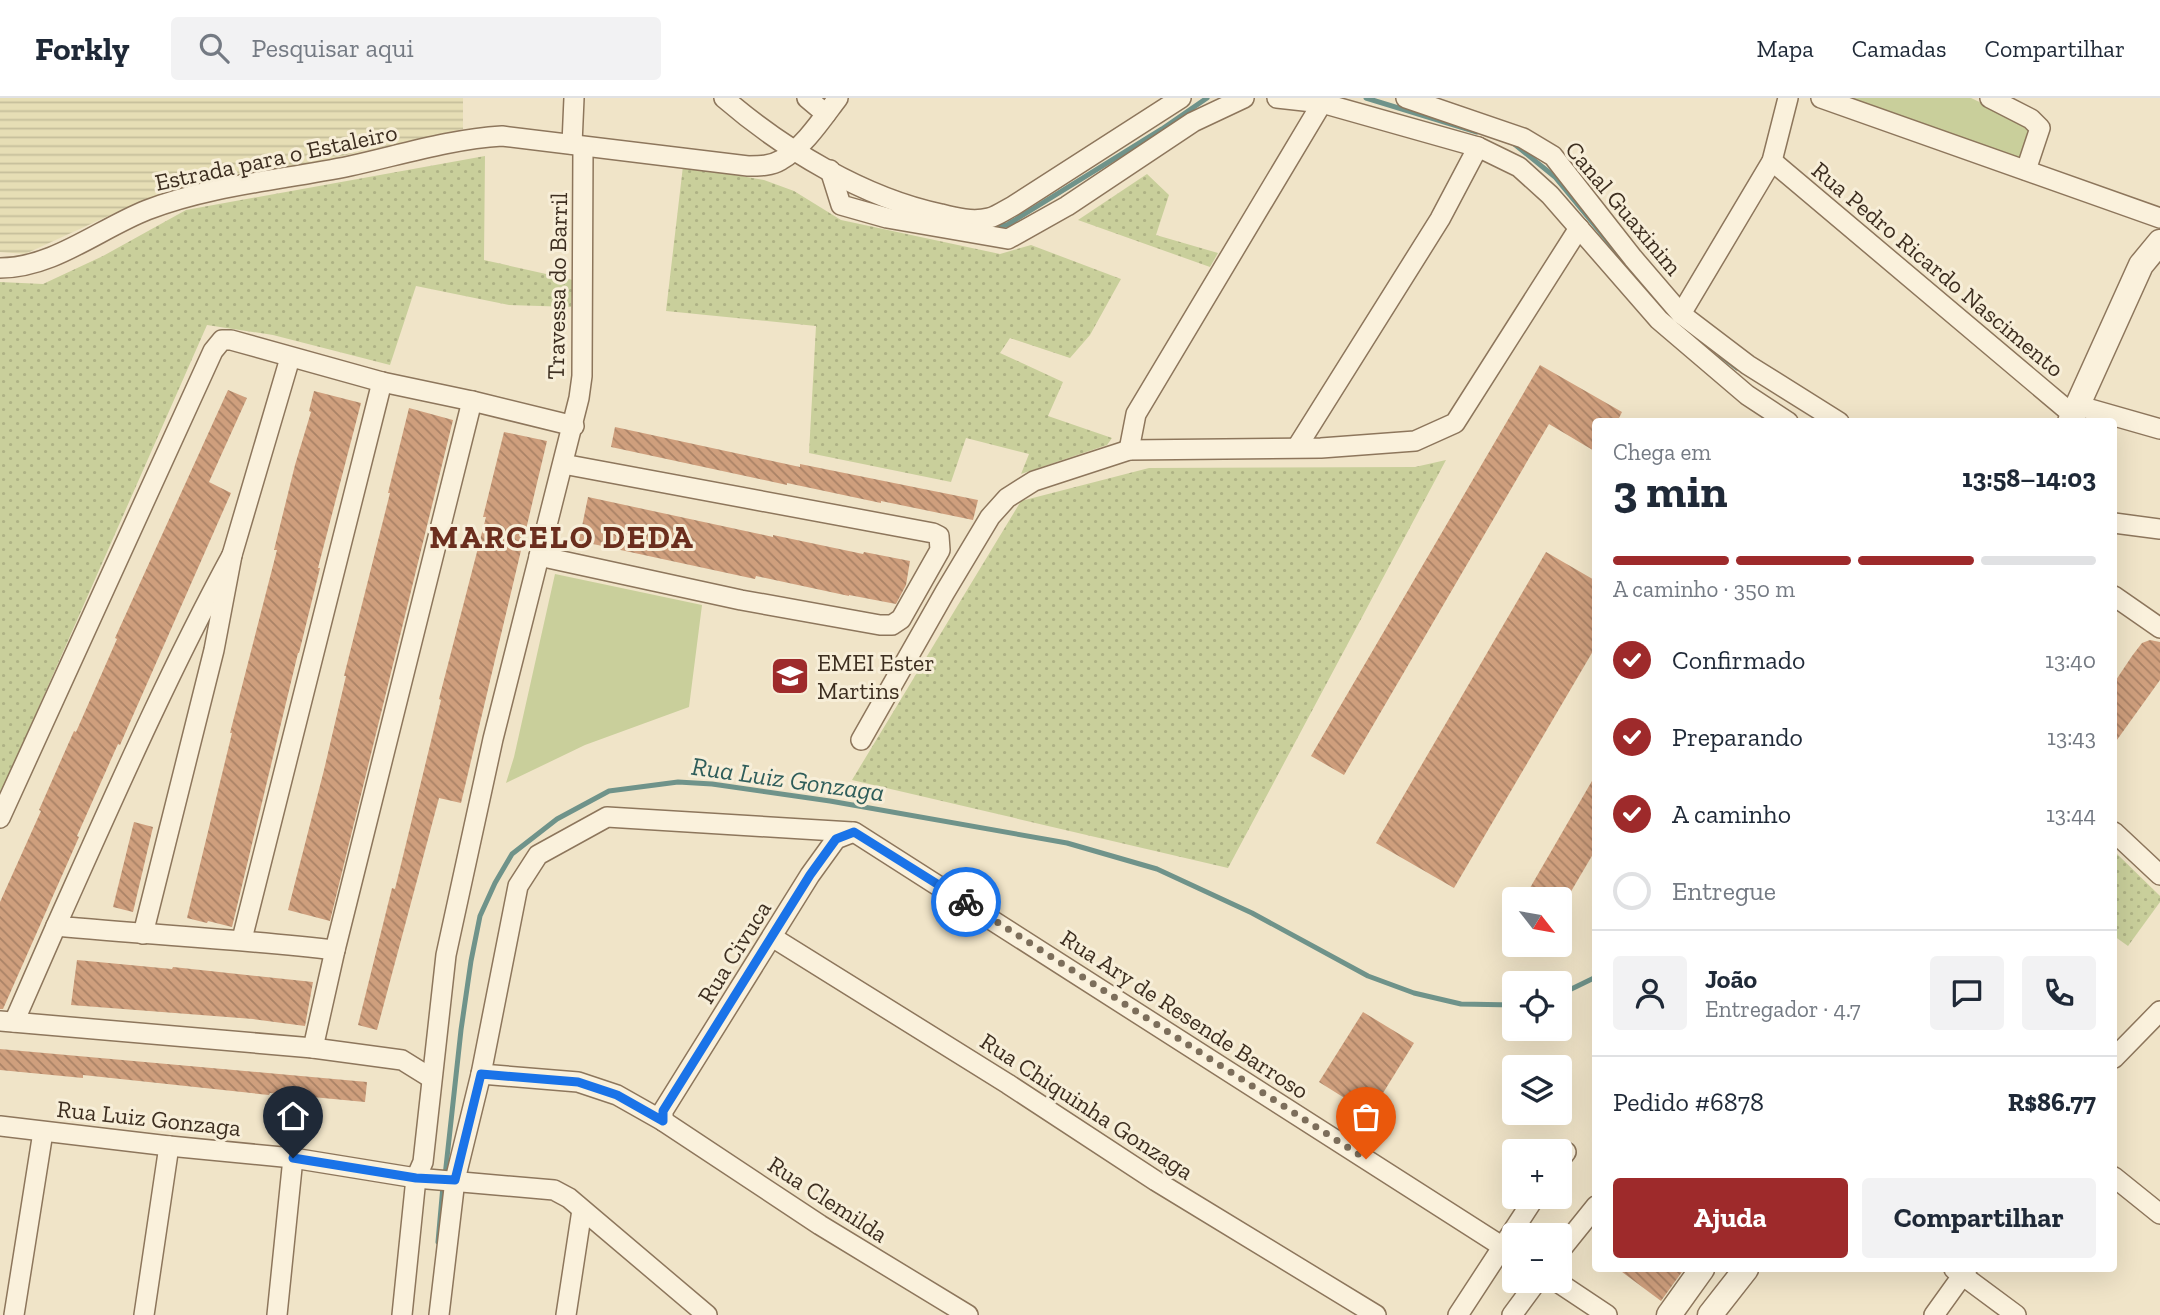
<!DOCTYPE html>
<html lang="pt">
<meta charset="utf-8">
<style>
:root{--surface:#fff;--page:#f2f2f3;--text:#1f2937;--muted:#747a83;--line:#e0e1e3;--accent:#9e2a2b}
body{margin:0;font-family:"Zilla Slab",serif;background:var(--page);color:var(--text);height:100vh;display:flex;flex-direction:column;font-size:26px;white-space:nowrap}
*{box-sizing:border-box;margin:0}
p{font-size:23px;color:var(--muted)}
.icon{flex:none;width:38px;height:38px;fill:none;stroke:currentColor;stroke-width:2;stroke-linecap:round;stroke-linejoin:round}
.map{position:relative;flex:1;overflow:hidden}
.sheet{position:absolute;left:1592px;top:320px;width:525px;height:854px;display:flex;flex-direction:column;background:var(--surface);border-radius:7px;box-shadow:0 7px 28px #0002}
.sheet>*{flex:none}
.needle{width:46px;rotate:121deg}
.tools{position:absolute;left:1502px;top:789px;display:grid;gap:14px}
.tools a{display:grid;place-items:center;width:70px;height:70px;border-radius:7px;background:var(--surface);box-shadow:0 7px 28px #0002;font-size:35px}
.pin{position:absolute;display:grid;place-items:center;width:60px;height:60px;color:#fff;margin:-72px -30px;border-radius:50% 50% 50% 0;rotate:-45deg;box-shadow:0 0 7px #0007}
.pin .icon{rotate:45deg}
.courier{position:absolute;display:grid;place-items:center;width:70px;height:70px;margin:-35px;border:5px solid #1a73e8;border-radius:50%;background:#fff;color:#222;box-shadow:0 2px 9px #0007}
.headline em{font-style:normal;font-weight:800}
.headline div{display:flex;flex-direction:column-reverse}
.headline{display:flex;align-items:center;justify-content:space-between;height:119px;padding:0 21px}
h1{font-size:46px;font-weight:800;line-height:52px}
.bar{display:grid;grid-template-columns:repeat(4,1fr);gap:10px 7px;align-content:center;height:84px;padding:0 21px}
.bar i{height:9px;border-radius:5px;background:var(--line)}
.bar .selected{background:var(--accent)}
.bar p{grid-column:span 4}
.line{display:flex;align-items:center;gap:18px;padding:0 21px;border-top:2px solid var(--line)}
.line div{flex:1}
.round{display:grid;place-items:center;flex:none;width:74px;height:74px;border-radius:7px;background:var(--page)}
ol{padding:0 21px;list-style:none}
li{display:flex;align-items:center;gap:21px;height:77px}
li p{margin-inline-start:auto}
li .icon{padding:7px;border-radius:50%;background:var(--accent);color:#fff;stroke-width:4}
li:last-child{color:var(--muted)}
li i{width:38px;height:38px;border:4px solid var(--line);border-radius:50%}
.primary-button{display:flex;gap:14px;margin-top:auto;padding:14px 21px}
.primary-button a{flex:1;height:80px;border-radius:7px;background:var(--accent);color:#fff;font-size:28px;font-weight:800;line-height:80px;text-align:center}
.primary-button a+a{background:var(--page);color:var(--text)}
header{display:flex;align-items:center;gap:42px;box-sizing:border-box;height:98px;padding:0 35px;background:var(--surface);border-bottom:2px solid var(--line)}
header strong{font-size:33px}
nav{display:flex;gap:38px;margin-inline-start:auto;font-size:24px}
.search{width:490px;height:63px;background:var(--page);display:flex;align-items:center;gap:18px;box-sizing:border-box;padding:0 24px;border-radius:7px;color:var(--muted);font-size:26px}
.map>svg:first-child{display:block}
.farmland{fill:url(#farmland-rules)}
.grass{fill:url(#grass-dots)}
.park{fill:#c9cf9b}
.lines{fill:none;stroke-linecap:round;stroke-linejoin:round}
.stream{stroke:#6f938a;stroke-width:5}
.building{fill:url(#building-back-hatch)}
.minor-casing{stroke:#8d765c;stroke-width:22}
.tertiary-casing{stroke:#8d765c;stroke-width:27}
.minor{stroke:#faf1dc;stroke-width:19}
.tertiary{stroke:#faf1dc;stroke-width:24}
.done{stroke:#7c6e5b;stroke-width:7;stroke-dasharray:0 12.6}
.route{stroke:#1a73e8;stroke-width:9}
.labels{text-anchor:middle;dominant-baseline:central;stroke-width:6;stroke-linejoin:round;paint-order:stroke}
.street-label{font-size:24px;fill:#3d2e20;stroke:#f7eed8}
.poi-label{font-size:24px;fill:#3d2e20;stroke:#f7eed8;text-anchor:start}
.water-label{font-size:26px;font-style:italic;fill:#2f5d5a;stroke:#f7eed8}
.district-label{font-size:32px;font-weight:bold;letter-spacing:2px;fill:#6b2e1e;stroke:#f7eed8}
</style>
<header>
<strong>Forkly</strong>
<div class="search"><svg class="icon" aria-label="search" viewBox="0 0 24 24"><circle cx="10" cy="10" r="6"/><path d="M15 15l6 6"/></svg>Pesquisar aqui</div>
<nav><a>Mapa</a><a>Camadas</a><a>Compartilhar</a></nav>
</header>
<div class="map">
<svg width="2160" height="1217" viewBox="0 0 2160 1217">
<defs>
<pattern id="farmland-rules" width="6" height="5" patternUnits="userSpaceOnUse" patternTransform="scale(1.75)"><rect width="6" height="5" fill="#e6deb5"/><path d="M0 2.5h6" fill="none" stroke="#c6bf9b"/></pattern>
<pattern id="grass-dots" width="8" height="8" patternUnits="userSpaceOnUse" patternTransform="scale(1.75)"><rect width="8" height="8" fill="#c9cf9b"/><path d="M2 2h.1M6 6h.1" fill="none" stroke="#aeb285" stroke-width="1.8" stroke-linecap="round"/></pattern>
<pattern id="building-back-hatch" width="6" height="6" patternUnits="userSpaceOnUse" patternTransform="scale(1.75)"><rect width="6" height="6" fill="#cf9f7d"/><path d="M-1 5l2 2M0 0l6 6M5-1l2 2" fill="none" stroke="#a98266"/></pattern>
</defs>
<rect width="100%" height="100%" fill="#f0e4c8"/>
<path class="farmland" d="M0 0H463V31L141 103 25 156 0 154Z"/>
<g class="grass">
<path d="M485 58 484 162 573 182 571 209 509 207 416 188 390 267 273 237 207 227 0 697V184L43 186 103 158 186 112Z"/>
<path d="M683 68 764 82 794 93 841 122 1000 156 1031 147 1121 181 1090 237 1070 260 1010 240 1000 255 1063 284 1048 318 1112 340 1107 347 1021 376 1029 356 966 340 951 384 809 355 816 228 666 213Z"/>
<path d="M1147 76 1169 97 1156 137 1218 155 1210 169 1078 122Z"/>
<path d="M1446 362 1228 770 852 682 1021 403 1149 370 1415 369Z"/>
<path d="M2114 753 2160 798V804L2128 848 2114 838Z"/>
</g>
<g class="park">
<path d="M1839 0H1971L2032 29 2023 65Z"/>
<path d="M555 476 702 507 689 609 585 647 506 685 514 659Z"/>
</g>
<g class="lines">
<g class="stream">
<path d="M1366 0 1477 34"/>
<path d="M1513 45 1555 79 1639 181"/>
<path d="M990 129 1007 127 1162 31 1207 0"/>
<path d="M1720 257 1737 270"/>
<path d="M1559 897 1596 879"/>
<path d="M445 1078 461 932 471 863 480 818 495 785 512 756 557 721 609 693 678 684 712 686 830 703 1067 745 1157 771 1252 815 1368 878 1414 895 1461 906 1514 907"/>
<path d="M438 1144 443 1088"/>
</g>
</g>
<g class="building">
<path d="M1540 267 1622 314 1617 324H1596V354L1549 326 1344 677 1311 658Z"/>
<path d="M228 292 247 300 209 384 231 395 120 647 118 646 77 738 79 739 3 911H0V804L41 713 39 712 74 633 76 634 117 541 115 540Z"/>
<path d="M314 293 361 305 318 470H320L299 555H298L232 829 208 823 207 825 187 820 232 635H230L277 452H274L295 367 311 314 309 313Z"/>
<path d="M409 310 453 322 330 823 288 812 324 672 346 578H344L390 395H388Z"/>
<path d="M615 329 800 369V366L978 402 973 422 881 403V405L787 385V387L611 349Z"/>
<path d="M504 334 547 343 461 705 439 700 377 932 358 927 392 790 395 791 441 602 439 601 486 419H483Z"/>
<path d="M588 399 773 439V437L863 456 864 454 910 463 906 487 896 506 849 497V498L756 478 755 481 579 443Z"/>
<path d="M1546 454 1596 483V548L1454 790 1376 745Z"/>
<path d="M2150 542 2160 544V582L2114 646V585L2132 558 2142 545Z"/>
<path d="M1596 676V751L1566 802H1523Z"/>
<path d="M134 724 153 729 133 814 113 809Z"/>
<path d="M77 862 172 871 173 869 313 884 305 928 253 921 71 907Z"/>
<path d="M1363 914 1414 945 1370 1016 1319 984Z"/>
<path d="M0 951 367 984 365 1004 270 995 269 997 83 977V980L0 972Z"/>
<path d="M1618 1171H1684L1661 1203Z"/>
</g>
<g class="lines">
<g class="minor-casing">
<g id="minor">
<path d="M724 0C783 51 864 100 941 116 956 120 973 124 989 120 997 118 1005 112 1013 108L1181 0"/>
<path d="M807 0 826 16"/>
<path d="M1277 0 1322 5 1478 49 1519 69 1550 97 1659 222 1747 297 1788 324"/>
<path d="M1406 0 1523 40 1553 58 1633 160 1681 216 1748 267 1839 324"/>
<path d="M1821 0 2160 120"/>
<path d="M1990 0 2031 21 2040 30 2026 72"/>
<path d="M572 46 574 0"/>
<path d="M1772 63 2072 316"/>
<path d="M830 72 841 107 887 120 1008 141 1067 108 1193 24 1244 0"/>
<path d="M0 170C53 170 99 131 147 112 211 87 283 82 350 68 400 57 451 41 502 38L748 68C760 68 771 68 781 62 804 49 822 21 838 0"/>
<path d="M1681 216 1772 63 1788 0"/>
<path d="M2076 307 2160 331"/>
<path d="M1297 349 1440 121 1478 49"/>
<path d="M1129 352 1136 316 1322 5"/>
<path d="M2114 425 2160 431"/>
<path d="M232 457C167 577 112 703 56 828 149 837 242 841 335 852"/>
<path d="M539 458 741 502 880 527H892L901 521 940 452 939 438 933 435 563 366"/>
<path d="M2114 498 2160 530"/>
<path d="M861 642 945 494 990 419 1007 400 1034 383 1129 352 1321 350 1415 343 1455 325 1579 130"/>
<path d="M0 720 213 253 222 242H231L382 284 472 303 574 328"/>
<path d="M2114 734 2160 777"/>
<path d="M143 836 214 552 232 457 290 260"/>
<path d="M772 839 1008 986 1156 1083 1376 1217"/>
<path d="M242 841 382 284"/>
<path d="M0 923 313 950 402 962 431 980"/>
<path d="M14 924 56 828"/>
<path d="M313 950 335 852 472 303"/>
<path d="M2114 960 2160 913"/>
<path d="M481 976 578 984 617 997 663 1023 820 1127 968 1217"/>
<path d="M663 1023V1013L810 777 836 741 854 734 1514 1156"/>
<path d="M0 1028 169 1048 293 1060 416 1080 554 1092 569 1100 707 1217"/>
<path d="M1559 1063 1566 1054"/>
<path d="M2114 1079 2160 1116"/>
<path d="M1559 1154 1596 1108"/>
<path d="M1954 1171 2016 1217"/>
<path d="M1556 1183 1607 1217"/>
<path d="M14 1217 43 1034"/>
<path d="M144 1217 169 1048"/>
<path d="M277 1217 293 1060"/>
<path d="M402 1217 416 1080 423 1064 446 857 493 641 579 300 582 278 583 49"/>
<path d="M439 1217 455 1082 481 976 518 788 538 757 607 719 852 734"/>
<path d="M566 1217 582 1112"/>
<path d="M1458 1217 1535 1099"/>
<path d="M1512 1217 1537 1183"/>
<path d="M1934 1217 1967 1171"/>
</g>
</g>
<g class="tertiary-casing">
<g id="tertiary">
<path d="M2070 324 2141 167 2160 144"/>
<path d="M1669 1217 1702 1171"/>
<path d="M1710 1217 1746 1171"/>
</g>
</g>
<use href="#minor" class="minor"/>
<use href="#tertiary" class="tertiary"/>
</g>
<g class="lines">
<path class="done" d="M966 804 1366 1061"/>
<path class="route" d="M293 1060 416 1080 455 1082 481 976 578 984 617 997 663 1023V1013L810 777 836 741 854 734 966 804"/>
</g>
<defs>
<g id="school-square" transform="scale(2.0125)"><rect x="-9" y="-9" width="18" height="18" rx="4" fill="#9e2a2b" stroke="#f7eed8"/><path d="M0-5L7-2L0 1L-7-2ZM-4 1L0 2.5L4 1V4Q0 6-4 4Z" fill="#fff"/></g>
</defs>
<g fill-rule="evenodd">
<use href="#school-square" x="790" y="578"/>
</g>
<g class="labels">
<g class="street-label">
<text transform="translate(276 59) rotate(-12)">Estrada para o Estaleiro</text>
<text transform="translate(1624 110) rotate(50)">Canal Guaxinim</text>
<text transform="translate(1938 171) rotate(40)">Rua Pedro Ricardo Nascimento</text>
<text transform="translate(557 188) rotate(-89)">Travessa do Barril</text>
<text transform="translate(734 854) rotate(-58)">Rua Civuca</text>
<text transform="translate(1185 916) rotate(33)">Rua Ary de Resende Barroso</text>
<text transform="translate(1087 1008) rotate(33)">Rua Chiquinha Gonzaga</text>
<text transform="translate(149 1020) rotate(6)">Rua Luiz Gonzaga</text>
<text transform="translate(828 1101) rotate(33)">Rua Clemilda</text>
</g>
<g class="poi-label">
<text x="817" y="564">EMEI Ester<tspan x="817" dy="28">Martins</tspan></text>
</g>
<g class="water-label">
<text transform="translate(788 681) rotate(8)">Rua Luiz Gonzaga</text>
</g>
<g class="district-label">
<text x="562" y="439">MARCELO DEDA</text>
</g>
</g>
</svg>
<div class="tools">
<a><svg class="needle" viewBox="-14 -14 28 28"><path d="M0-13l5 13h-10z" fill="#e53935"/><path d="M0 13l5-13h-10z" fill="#747a83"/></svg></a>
<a><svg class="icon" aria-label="locate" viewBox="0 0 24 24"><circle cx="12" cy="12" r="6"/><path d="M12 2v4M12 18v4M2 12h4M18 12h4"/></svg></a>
<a><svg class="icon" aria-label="layers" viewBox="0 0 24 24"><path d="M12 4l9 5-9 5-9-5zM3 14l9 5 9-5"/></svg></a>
<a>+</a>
<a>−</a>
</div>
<div class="pin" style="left:1366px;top:1061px;background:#ea580c"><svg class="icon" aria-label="bag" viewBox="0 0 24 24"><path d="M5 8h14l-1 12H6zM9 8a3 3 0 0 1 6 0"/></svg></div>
<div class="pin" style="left:293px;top:1060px;background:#1f2937"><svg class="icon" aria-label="home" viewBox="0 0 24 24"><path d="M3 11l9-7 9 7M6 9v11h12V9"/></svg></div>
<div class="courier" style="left:966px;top:804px"><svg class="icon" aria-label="bike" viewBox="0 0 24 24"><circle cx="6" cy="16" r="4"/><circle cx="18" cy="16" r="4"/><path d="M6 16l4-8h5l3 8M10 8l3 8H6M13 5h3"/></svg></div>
<section class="sheet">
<div class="headline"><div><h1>3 min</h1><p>Chega em</p></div><em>13:58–14:03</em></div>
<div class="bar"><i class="selected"></i><i class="selected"></i><i class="selected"></i><i></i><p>A caminho · 350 m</p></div>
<ol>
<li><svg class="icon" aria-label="check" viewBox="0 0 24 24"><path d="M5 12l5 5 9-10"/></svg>Confirmado<p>13:40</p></li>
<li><svg class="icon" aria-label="check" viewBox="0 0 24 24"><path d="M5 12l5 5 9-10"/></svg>Preparando<p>13:43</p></li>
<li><svg class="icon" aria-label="check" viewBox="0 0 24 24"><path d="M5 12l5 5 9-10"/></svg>A caminho<p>13:44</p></li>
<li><i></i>Entregue</li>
</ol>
<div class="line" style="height:126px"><a class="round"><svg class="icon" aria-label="person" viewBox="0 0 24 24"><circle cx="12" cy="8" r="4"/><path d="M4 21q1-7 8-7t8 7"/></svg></a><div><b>João</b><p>Entregador · 4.7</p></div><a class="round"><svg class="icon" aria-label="chat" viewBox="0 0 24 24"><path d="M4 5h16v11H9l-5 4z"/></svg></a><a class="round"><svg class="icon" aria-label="phone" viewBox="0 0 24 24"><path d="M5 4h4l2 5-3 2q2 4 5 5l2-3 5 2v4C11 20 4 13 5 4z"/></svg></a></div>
<div class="line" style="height:91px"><div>Pedido #6878</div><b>R$86.77</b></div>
<div class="primary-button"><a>Ajuda</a><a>Compartilhar</a></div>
</section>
</div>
